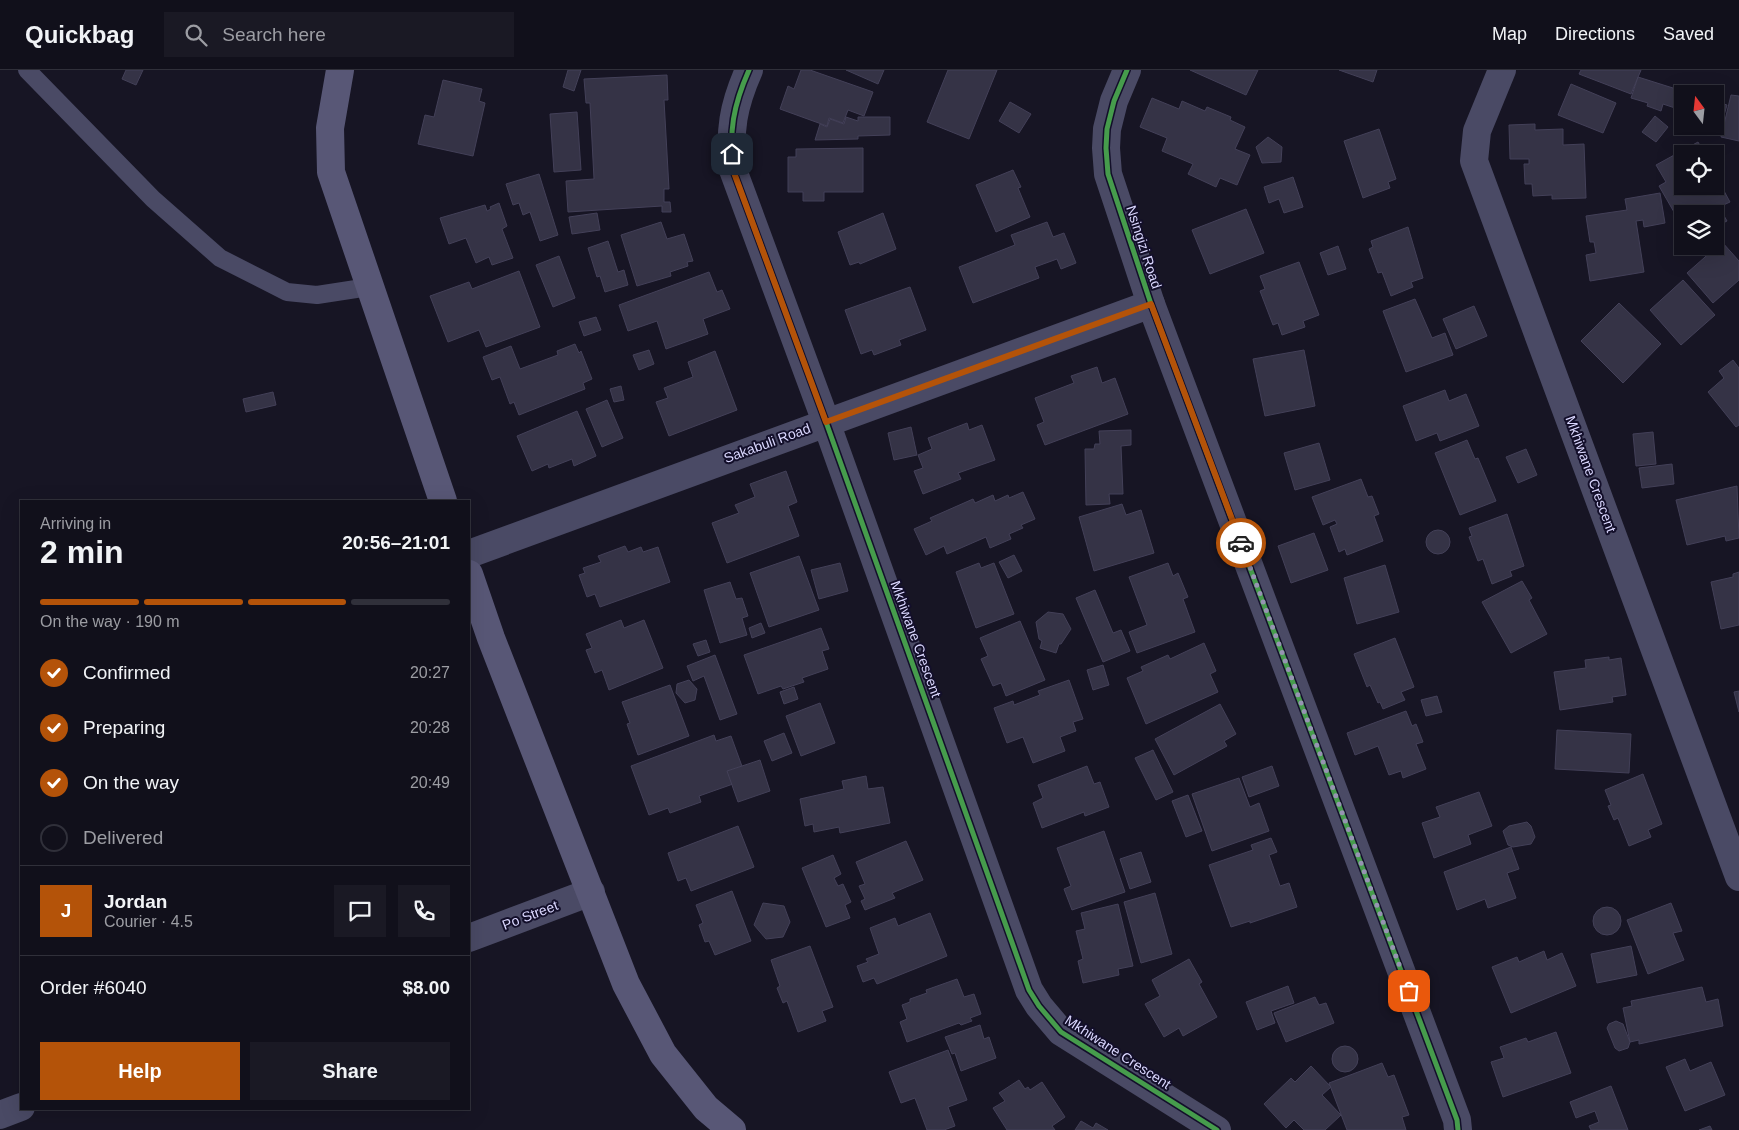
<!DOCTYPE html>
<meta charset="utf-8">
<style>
:root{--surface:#11101b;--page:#1a1924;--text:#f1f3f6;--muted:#9c9da3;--line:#30303a;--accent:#b45309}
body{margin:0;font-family:Helvetica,sans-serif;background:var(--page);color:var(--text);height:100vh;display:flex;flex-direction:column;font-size:19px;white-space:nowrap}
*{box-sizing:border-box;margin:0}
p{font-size:16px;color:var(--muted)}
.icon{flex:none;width:28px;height:28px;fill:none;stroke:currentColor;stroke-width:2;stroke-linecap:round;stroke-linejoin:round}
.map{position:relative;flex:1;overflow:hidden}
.side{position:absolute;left:20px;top:430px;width:450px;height:610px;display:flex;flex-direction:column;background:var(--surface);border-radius:0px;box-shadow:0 5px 20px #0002,0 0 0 1px var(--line)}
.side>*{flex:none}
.needle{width:32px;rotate:345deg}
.buttons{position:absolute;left:1674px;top:15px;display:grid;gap:10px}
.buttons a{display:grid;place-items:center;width:50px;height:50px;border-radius:0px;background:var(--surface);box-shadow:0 5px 20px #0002,0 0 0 1px var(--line);font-size:25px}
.pin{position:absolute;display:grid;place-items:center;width:42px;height:42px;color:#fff;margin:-21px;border-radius:10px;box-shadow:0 2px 8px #0006}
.courier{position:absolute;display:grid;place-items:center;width:50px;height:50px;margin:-25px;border:4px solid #b45309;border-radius:50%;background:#fff;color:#222;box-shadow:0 1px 6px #0007}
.overview em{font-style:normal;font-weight:800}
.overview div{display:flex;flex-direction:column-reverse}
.overview{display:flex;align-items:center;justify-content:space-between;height:85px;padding:0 20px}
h1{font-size:32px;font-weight:800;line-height:38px}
.bar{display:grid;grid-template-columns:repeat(4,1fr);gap:8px 5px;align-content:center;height:60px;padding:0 20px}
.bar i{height:6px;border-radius:4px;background:var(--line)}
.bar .selected{background:var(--accent)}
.bar p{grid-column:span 4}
.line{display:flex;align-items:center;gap:12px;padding:0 20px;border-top:1px solid var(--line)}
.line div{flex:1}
.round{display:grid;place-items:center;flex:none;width:52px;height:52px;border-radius:0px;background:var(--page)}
ol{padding:0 20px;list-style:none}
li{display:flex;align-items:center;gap:15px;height:55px}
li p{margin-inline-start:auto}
li .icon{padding:5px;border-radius:50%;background:var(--accent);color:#fff;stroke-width:4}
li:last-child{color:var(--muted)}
li i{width:28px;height:28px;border:2px solid var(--line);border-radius:50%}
.primary-button{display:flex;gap:10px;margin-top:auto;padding:10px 20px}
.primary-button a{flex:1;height:58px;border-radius:0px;background:var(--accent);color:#fff;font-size:20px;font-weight:800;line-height:58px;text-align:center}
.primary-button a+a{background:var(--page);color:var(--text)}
header{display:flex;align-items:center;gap:30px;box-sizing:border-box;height:70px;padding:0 25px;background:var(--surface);border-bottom:1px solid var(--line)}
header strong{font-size:24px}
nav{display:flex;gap:28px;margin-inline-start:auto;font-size:18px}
.search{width:350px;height:45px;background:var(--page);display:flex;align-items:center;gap:12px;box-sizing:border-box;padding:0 18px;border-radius:0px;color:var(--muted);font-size:19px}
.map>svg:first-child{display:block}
.building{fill:#353346;stroke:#434058}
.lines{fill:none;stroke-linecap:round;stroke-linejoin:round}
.lane{stroke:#4a4a65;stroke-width:18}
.street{stroke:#4a4a65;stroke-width:28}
.secondary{stroke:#585776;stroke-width:28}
.cycleway-casing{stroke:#130f2a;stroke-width:8}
.cycleway{stroke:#469c4c;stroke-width:5}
.done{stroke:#9694b2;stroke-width:5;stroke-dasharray:0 9}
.route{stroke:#b45309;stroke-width:6}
.labels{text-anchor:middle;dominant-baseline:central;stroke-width:4;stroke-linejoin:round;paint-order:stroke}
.street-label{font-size:14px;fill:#dbd8ff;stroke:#130f2a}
</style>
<header>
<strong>Quickbag</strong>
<div class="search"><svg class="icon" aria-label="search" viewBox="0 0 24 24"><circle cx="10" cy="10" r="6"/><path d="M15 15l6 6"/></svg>Search here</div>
<nav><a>Map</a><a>Directions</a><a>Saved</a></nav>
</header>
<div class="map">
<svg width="1739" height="1060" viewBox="0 0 1739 1060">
<rect width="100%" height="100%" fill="#171524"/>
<g class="building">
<path d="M126 0H143L136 15 122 9Z"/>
<path d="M568 0H581L574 21 563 17Z"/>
<path d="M801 0H810L873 22 864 46 848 40 843 53 829 48 827 56 780 39 788 16 794 19Z"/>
<path d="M846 0H884L878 14Z"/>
<path d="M948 0H997L969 69 927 52Z"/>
<path d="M1190 0H1258L1246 25Z"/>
<path d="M1339 0H1377L1373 12Z"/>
<path d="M1581 0H1641L1631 24 1579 4Z"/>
<path d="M667 5 668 30H664L669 119H664V132H670L671 142H662V136L568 142 566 111 594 109 590 33H586L584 9Z"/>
<path d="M1638 7 1692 24H1682V47L1676 45 1678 39 1663 34 1661 41 1647 36 1648 33 1631 28Z"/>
<path d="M443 10 482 19 479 31 485 33 473 86 418 74 425 45 434 47Z"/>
<path d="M1571 14 1616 33 1603 63 1558 45Z"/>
<path d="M1731 25 1739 26V71L1721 67Z"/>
<path d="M1152 28 1179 39 1182 31 1205 41 1207 37 1231 47 1230 50 1245 57 1235 79 1250 85 1237 115 1220 108 1216 117 1188 104 1193 94 1162 81 1167 68 1140 57Z"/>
<path d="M1715 31 1727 35 1720 59 1712 56H1715Z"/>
<path d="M1010 32 1031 44 1019 63 999 51Z"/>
<path d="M577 42 581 100 554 102 550 44Z"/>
<path d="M1655 46 1668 57 1656 72 1642 62Z"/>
<path d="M846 47 858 51V47H890V65L858 66V69L815 70 820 54 827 57 830 49 844 54Z"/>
<path d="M1535 54V60L1563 59V75L1584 74 1586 128 1552 129V125L1533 126 1532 114H1525L1524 94H1529V89H1510L1509 55Z"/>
<path d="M1379 59 1396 109 1388 112 1390 118 1363 128 1344 71Z"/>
<path d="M1268 67 1282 77 1281 92 1262 93 1256 77Z"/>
<path d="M1698 72 1705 84H1682V116H1715L1717 108 1730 132 1719 137 1727 151 1715 157V144H1682V147L1678 149 1659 116 1666 112 1656 95Z"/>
<path d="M863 78V122H824V131H803V122H788V87H796V79Z"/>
<path d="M1013 100 1021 117 1018 118 1030 147 996 162 976 115Z"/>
<path d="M539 104 558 165 540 171 530 142 523 145 519 133 513 135 506 114Z"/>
<path d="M1293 107 1303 137 1284 143 1279 129 1269 133 1264 117Z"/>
<path d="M1660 123 1665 153 1644 157 1643 150 1636 151 1644 202 1590 211 1586 185 1596 183 1594 172H1590L1586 146 1627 140 1625 129Z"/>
<path d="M499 133 507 156 502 159 513 188 492 195 489 187 476 193 466 168 449 174 440 148 485 135 487 141 491 139 490 137Z"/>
<path d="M1246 139 1264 183 1210 204 1192 160Z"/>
<path d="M597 143 600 160 572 164 569 147Z"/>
<path d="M883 143 896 179 860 194 859 192 850 195 838 162Z"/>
<path d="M661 152 667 169 684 164 693 191 687 192 688 196 670 202 671 206 637 216 621 165Z"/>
<path d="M1047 152 1053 167 1064 163 1076 193 1061 199 1057 189 1035 197 1039 208 973 233 959 197 1015 175 1011 165Z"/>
<path d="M1408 157 1423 208 1411 212 1413 217 1391 226 1382 202 1378 203 1369 179 1373 177 1371 171Z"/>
<path d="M608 171 618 202 624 200 628 215 605 222 600 206 597 207 588 178Z"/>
<path d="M1722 172 1739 191V210L1713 233 1687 203Z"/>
<path d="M1338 176 1346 199 1328 205 1320 183Z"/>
<path d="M559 186 575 228 553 237 536 195Z"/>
<path d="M1299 192 1319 245 1303 251 1305 257 1282 265 1278 253 1273 255 1260 221 1265 219 1260 206Z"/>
<path d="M519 201 540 257 486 277 479 260 448 272 430 226 469 212 472 219Z"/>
<path d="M709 202 717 222 722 220 730 239 703 249 708 264 666 279 657 251 628 261 619 235Z"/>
<path d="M1683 210 1715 245 1681 275 1650 240Z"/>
<path d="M910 217 926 260 899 270 901 275 874 285 872 280 861 284 845 240Z"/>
<path d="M1415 229 1432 268 1445 263 1453 285 1406 302 1383 241Z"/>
<path d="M1619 233 1661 274 1623 313 1581 271Z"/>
<path d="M1474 236 1487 266 1456 279 1443 249Z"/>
<path d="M596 247 601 260 584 266 579 252Z"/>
<path d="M575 274 579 283 581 281 592 309 583 313 585 319 519 345 514 332 510 334 500 307 492 310 483 287 511 276 520 299 558 285 557 281Z"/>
<path d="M649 280 654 294 639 300 633 285Z"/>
<path d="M1304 280 1315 336 1265 346 1253 289Z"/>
<path d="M715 281 737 340 669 366 656 332 668 328 664 318 693 307 688 292Z"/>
<path d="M1733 290 1739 298V355L1736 357 1708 322 1724 308 1719 301Z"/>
<path d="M1097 297 1102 313 1115 308 1128 344 1045 375 1037 355 1044 352 1035 328 1074 313 1071 306Z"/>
<path d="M621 316 624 330 614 332 610 319Z"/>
<path d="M1445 320 1449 331 1466 324 1479 356 1440 371 1437 363 1416 371 1403 336Z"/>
<path d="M273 322 276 335 246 342 243 329Z"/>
<path d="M607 330 623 368 602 377 586 339Z"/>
<path d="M577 341 596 386 574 396 572 389 549 398 548 394 532 401 517 366Z"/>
<path d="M967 353 969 360 982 355 995 390 958 403 961 409 923 424 914 401 923 398 918 385 932 379 928 368Z"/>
<path d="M911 357 917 385 894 390 888 363Z"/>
<path d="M1131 360V375L1121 376 1123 424H1109L1110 434 1086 435 1085 379H1094L1095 374H1100L1099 361Z"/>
<path d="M1653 362 1656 394 1636 396 1633 364Z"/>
<path d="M1467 370 1475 389 1478 388 1496 431 1460 445 1435 383Z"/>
<path d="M1319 373 1330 410 1295 420 1284 383Z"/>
<path d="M1526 379 1537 405 1518 413 1506 387Z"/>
<path d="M1672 394 1674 414 1642 418 1639 398Z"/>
<path d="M786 401 797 432 788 436 799 466 727 493 712 453 739 443 735 435 755 427 750 414Z"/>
<path d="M1361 409 1368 427 1372 426 1379 444 1374 446 1383 471 1347 485 1345 479 1339 482 1330 457 1337 454 1335 450 1323 455 1312 427Z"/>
<path d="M1737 416 1739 468 1726 471 1725 466 1687 475 1676 430Z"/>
<path d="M1023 422 1035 449 1021 455 1023 458 1009 464 1011 469 990 478 986 467 947 484 944 476 926 485 914 459 932 451 930 448 973 429 975 433 993 425 995 431 1008 425 1009 428Z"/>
<path d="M1122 434 1126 445 1141 440 1154 483 1094 501 1079 447Z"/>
<path d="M1507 444 1524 496 1510 501 1512 506 1492 514 1483 489 1478 491 1469 467 1472 466 1469 458Z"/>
<circle cx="1438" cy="472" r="12"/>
<path d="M1314 463 1328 500 1291 513 1278 476Z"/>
<path d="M625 476 628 482 641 477 643 482 658 477 670 512 600 537 595 524 587 527 579 505 585 503 583 498 601 492 598 486Z"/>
<path d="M1014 485 1022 501 1008 508 999 492Z"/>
<path d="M799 486 819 540 769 557 750 503Z"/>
<path d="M840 493 848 521 819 529 811 500Z"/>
<path d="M979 493 981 498 994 493 1014 544 976 558 956 502Z"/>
<path d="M1168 493 1173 506 1178 503 1188 527 1183 529 1195 562 1137 583 1129 562 1147 555 1129 507Z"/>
<path d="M1385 495 1399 542 1357 554 1344 508Z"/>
<path d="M1739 502V555L1721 559 1711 512 1733 507V504Z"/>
<path d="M1522 511 1532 528 1529 530 1547 564 1511 583 1482 532Z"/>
<path d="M730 512 736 529 742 528 748 546 742 548 747 565 720 573 704 520Z"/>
<path d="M1095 520 1113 563 1121 560 1130 581 1103 592 1076 528Z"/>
<path d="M1048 542 1063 544 1071 559 1061 574H1059L1056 583 1040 578 1042 571 1039 569 1036 552Z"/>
<path d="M621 550 624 558 644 550 663 598 609 620 602 600 595 603 586 580 592 578 586 564Z"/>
<path d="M1020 551 1045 610 1006 626 1001 613 993 616 981 589 988 586 980 568Z"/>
<path d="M761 553 765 563 752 568 749 558Z"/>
<path d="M821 558 829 579 822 581 828 599 802 608 804 612 783 619 781 616 758 624 744 585Z"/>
<path d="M1395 568 1414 617 1401 622 1405 630 1383 639 1380 632 1378 633 1370 615 1367 617 1354 584Z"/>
<path d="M706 570 710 582 698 586 693 574Z"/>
<path d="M1204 573 1216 601 1210 604 1218 622 1146 654 1127 608 1143 601 1141 597 1168 585 1170 589Z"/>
<path d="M715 585 737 644 720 650 704 606 693 611 687 596Z"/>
<path d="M1609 587V590L1621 588 1626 625 1612 627 1613 632 1560 640 1554 602 1586 598 1585 590Z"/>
<path d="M1103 595 1109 615 1093 620 1087 600Z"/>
<path d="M689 610 697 619 695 630 685 633 676 623 677 614Z"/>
<path d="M1069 610 1083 649 1073 652 1076 661 1060 667 1065 681 1033 693 1023 667 1007 673 994 638 1013 631 1014 635 1040 625 1038 621Z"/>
<path d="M670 615 689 666 638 685 627 654 630 653 622 632Z"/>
<path d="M794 617 798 629 784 634 780 622Z"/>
<path d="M1739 621V642L1734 622Z"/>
<path d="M1437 626 1442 642 1426 646 1421 630Z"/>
<path d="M820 633 835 673 801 686 786 646Z"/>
<path d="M1220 634 1236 664 1224 671 1227 676 1174 705 1155 669Z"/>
<path d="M1406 641 1412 656 1416 654 1423 672 1416 674 1426 699 1403 708 1401 701 1389 705 1378 676 1355 685 1347 663Z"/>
<path d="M1557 660 1631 664 1629 703 1555 699Z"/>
<path d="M784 663 792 683 772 691 764 671Z"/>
<path d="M714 665 716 671 731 666 743 699 730 703 733 714 699 726 701 732 670 743 668 738 649 745 631 696Z"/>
<path d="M1153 680 1173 722 1156 730 1135 688Z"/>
<path d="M760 690 770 721 738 732 727 701Z"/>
<path d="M1087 696 1094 714 1100 712 1109 737 1085 746 1084 742 1042 758 1033 733 1043 728 1038 715Z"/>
<path d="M1272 696 1279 716 1249 727 1242 707Z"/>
<path d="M1643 704 1662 754 1648 760 1651 767 1629 776 1618 748 1614 750 1608 736 1611 735 1605 720Z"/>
<path d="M866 706 868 719 883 717 890 753 840 763 839 757 814 762 813 754 805 756 800 729 844 719 842 711Z"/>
<path d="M1239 708 1250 737 1259 733 1269 761 1212 781 1192 724Z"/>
<path d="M1479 722 1492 756 1468 765 1471 774 1434 788 1422 753 1440 747 1436 737Z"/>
<path d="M1188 725 1202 761 1186 767 1172 731Z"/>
<path d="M1527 752 1531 756 1535 767 1531 774 1513 777 1508 775 1503 761 1509 756Z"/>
<path d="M738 756 754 797 691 821 686 808 678 811 668 783Z"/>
<path d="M1104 761 1125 822 1072 840 1064 819 1071 816 1057 778Z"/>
<path d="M1271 768 1277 782 1269 785 1280 816 1289 813 1297 837 1250 853V851L1231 857 1209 795 1253 780 1251 775Z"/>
<path d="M906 771 923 810 892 823 895 828 865 840 861 831 865 829 859 816 865 814 856 792Z"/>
<path d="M1511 777 1519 799 1507 803 1516 828 1488 838 1485 829 1457 840 1444 802Z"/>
<path d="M1141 782 1151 812 1130 819 1120 789Z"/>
<path d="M833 785 841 804 834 808 838 816 843 814 851 832 845 835 850 848 826 857 802 798Z"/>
<path d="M732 821 751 871 715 885 709 871 705 872 699 855 703 853 696 835Z"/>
<path d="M1155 823 1172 884 1141 893 1124 832Z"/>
<path d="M763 833 784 836 790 852 783 867 766 869 754 855Z"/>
<path d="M1671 833 1682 861 1673 863 1684 890 1648 904 1627 850Z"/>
<path d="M1118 834 1133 896 1118 899 1119 905 1083 913 1078 891 1083 889 1076 861 1085 859 1081 843Z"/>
<circle cx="1607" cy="851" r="14"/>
<path d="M930 843 947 886 877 914 874 908 863 912 857 896 868 892 866 889 879 884 870 858 895 848 898 856Z"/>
<path d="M810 876 833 937 822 941 826 951 798 962 787 931 783 933 777 918 780 916 771 890Z"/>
<path d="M1631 876 1637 905 1597 913 1591 884Z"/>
<path d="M1544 881 1547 890 1562 883 1576 916 1511 943 1492 897 1517 887 1519 892Z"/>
<path d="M1189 889 1202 912 1199 914 1217 947 1183 966 1179 958 1164 967 1145 934 1160 926 1152 910Z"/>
<path d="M957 909 964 927 974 924 981 944 970 948 972 951 961 955 959 953 907 972 900 952 907 949 902 935 910 932V929L927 923 926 920Z"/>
<path d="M1288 916 1294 933 1271 941 1275 953 1257 960 1246 932Z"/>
<path d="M1702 917 1706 932 1718 929 1723 956 1639 974V970L1630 972 1623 938 1632 936 1631 931Z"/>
<path d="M1315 927 1319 935 1326 933 1334 953 1286 972 1274 943Z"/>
<path d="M1616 951 1623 954 1630 972 1628 978 1619 981 1615 978 1607 958 1609 954Z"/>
<path d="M980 955 984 969 989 967 996 988 961 1001 955 983 952 984 945 967Z"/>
<path d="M1556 962 1571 1003 1503 1027 1491 992 1504 988 1500 977 1526 968 1528 972Z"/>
<circle cx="1345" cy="989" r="13"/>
<path d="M948 980 967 1030 948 1037 955 1056 944 1060H927L915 1028 901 1033 889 1002Z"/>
<path d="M1685 989 1690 1001 1711 992 1725 1025 1685 1041 1666 997Z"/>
<path d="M1382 993 1388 1007 1394 1005 1409 1045 1402 1047 1406 1060H1347L1329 1013Z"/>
<path d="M1311 996 1331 1017 1322 1025 1341 1045 1325 1060H1304L1294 1050 1286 1058 1264 1034 1291 1008 1295 1012Z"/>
<path d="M1019 1010 1025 1019 1028 1017 1030 1020 1042 1012 1065 1047 1052 1056 1055 1060H1007L993 1038 1005 1031 999 1023Z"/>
<path d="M1611 1016 1628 1060H1591L1589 1056 1599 1052 1595 1041 1576 1048 1570 1032Z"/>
<path d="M1081 1051 1093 1058 1096 1053 1108 1060H1075Z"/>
<path d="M1710 1056 1712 1060H1699Z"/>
</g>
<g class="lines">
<path class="lane" d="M27 0 153 129 220 188 287 222 317 225 369 217"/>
<g class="street">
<path d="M749 0C733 36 729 61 733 100L826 352 1029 920 1039 936 1061 962 1217 1060"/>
<path d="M1127 0 1114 31 1107 59 1106 78 1108 104 1151 234 1457 1050 1458 1060"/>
<path d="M1502 0 1477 61 1474 91 1739 807"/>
<path d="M469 484 1151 234"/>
<path d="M469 868 591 822"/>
<path d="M0 1045 21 1037"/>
</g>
<g class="secondary">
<path d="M340 0 330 58 331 102 443 431"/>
<path d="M469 504 491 568 626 914 663 984 706 1038 732 1060"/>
</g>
<g class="cycleway-casing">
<g id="cycleway">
<path d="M749 0C733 36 729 61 733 100L826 352 1029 920 1039 936 1061 962 1217 1060"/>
<path d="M1127 0 1114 31 1107 59 1106 78 1108 104 1151 234 1457 1050 1458 1060"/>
</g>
</g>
<use href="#cycleway" class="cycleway"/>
</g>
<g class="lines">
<path class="done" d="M1241 473 1409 921"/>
<path class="route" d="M732 84 733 100 826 352 1151 234 1241 473"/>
</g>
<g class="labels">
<g class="street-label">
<text transform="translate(1144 177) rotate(72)">Nsingizi Road</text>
<text transform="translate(767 373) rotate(-20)">Sakabuli Road</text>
<text transform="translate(1591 404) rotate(70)">Mkhiwane Crescent</text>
<text transform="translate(916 569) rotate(70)">Mkhiwane Crescent</text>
<text transform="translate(530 845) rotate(-21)">Po Street</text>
<text transform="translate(1118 982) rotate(33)">Mkhiwane Crescent</text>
</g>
</g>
</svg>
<div class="buttons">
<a><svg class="needle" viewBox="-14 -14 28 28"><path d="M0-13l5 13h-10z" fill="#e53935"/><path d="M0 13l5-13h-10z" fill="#9c9da3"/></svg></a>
<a><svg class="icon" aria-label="locate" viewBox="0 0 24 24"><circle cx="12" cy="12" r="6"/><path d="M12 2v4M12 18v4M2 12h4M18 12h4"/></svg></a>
<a><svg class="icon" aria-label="layers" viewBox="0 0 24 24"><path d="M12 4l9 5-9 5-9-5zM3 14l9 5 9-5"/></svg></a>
</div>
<div class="pin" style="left:1409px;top:921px;background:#ea580c"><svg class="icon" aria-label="bag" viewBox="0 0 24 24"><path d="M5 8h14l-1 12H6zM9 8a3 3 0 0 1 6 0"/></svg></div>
<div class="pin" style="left:732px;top:84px;background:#1f2937"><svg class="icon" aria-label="home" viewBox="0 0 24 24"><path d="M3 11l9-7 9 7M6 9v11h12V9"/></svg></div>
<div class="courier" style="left:1241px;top:473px"><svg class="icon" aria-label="car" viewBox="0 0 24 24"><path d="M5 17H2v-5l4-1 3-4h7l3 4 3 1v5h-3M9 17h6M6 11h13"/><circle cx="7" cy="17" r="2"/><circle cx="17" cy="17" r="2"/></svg></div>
<section class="side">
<div class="overview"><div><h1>2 min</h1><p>Arriving in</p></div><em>20:56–21:01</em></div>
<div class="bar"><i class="selected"></i><i class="selected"></i><i class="selected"></i><i></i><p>On the way · 190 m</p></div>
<ol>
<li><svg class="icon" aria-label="check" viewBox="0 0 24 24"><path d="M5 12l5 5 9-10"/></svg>Confirmed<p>20:27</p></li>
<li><svg class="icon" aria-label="check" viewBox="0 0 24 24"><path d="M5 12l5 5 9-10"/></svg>Preparing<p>20:28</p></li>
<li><svg class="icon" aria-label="check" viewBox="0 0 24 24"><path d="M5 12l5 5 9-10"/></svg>On the way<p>20:49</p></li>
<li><i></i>Delivered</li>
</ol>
<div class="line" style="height:90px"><b class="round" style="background:var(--accent);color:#fff">J</b><div><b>Jordan</b><p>Courier · 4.5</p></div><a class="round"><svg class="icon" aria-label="chat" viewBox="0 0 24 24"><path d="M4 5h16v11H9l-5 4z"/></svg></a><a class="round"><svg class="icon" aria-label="phone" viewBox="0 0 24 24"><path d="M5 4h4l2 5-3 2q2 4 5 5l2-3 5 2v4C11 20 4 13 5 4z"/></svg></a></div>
<div class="line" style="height:65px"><div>Order #6040</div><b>$8.00</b></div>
<div class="primary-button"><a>Help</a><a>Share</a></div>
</section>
</div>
